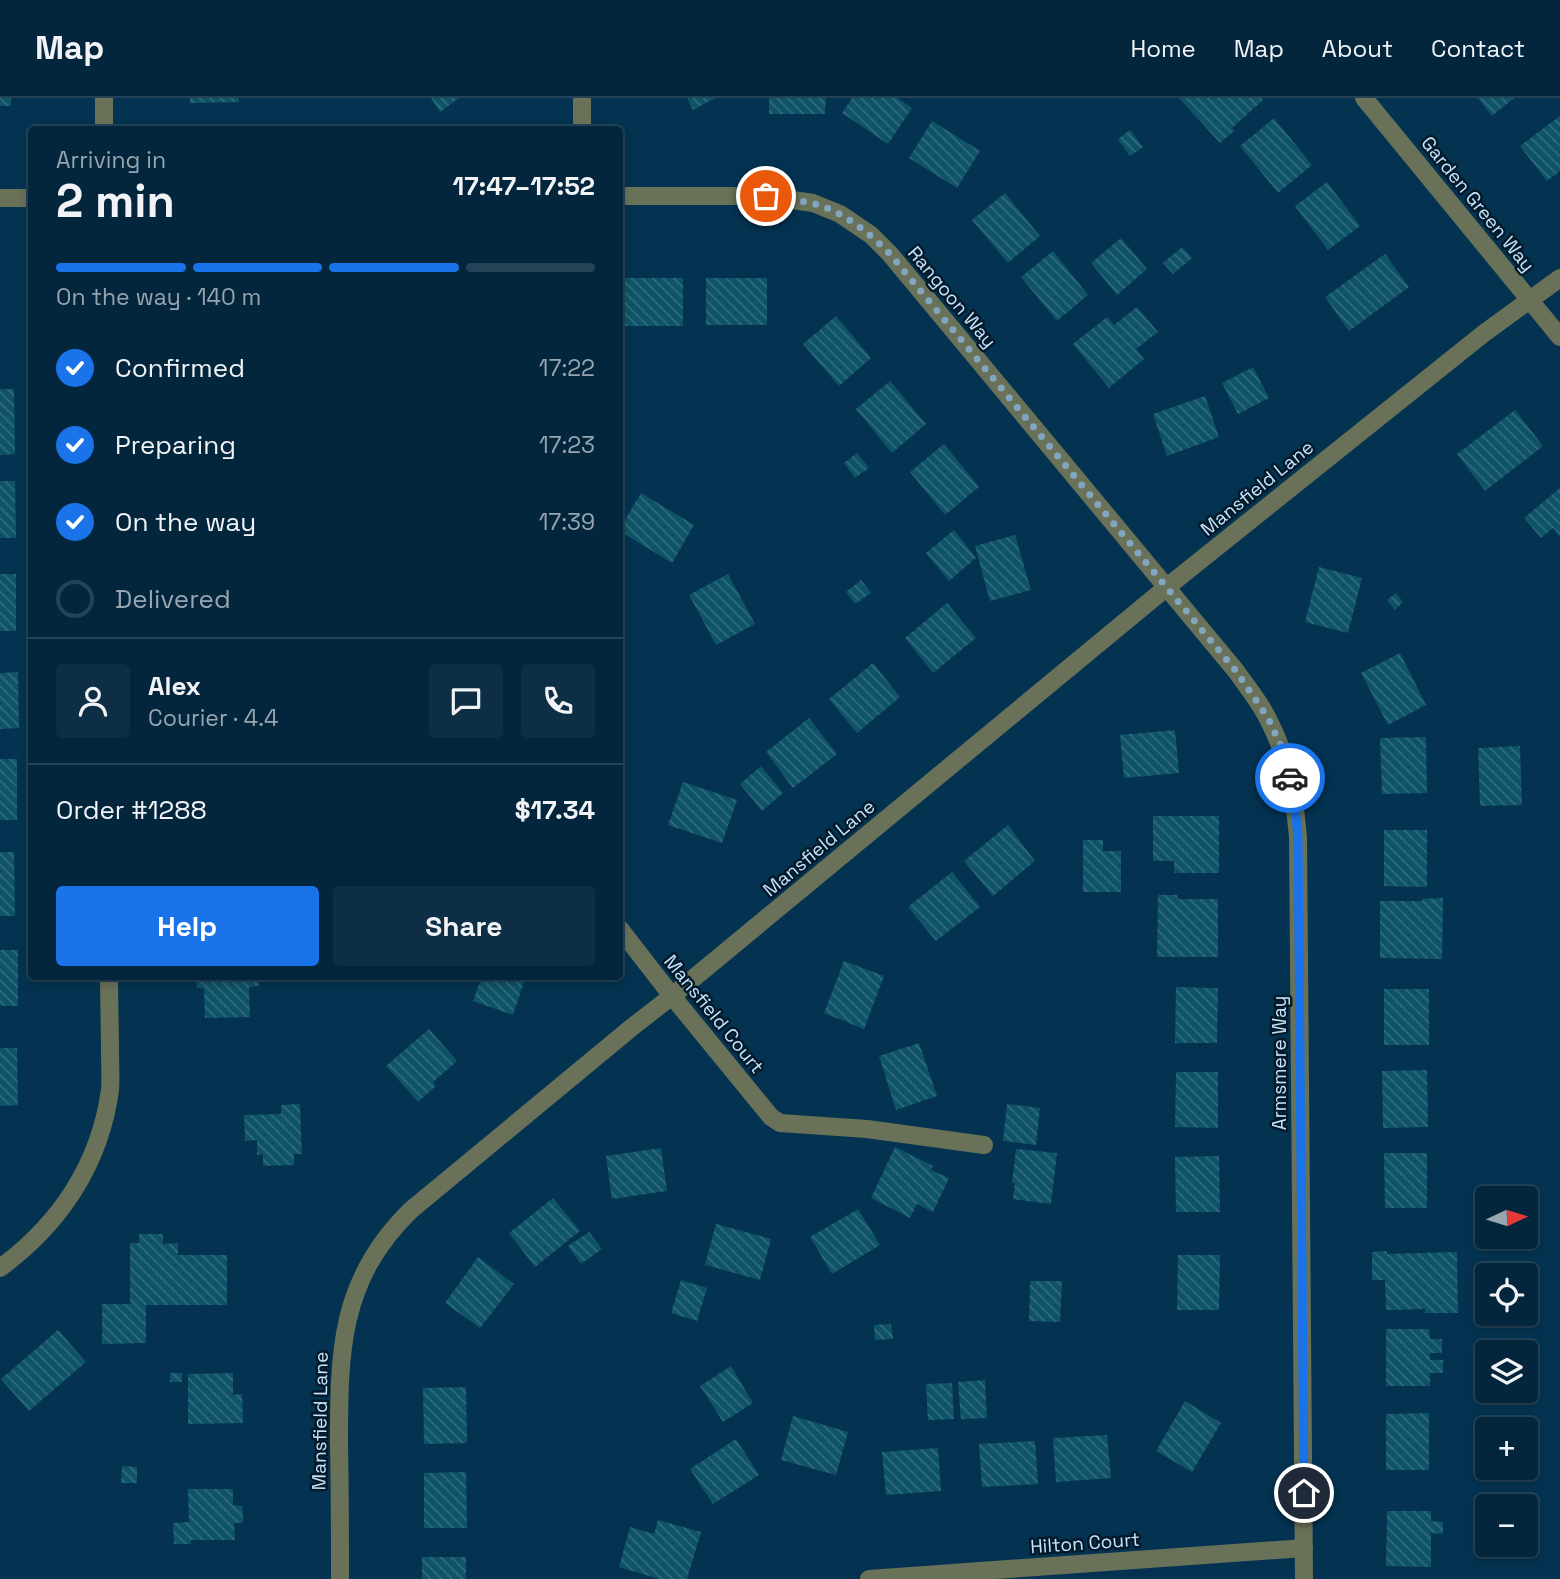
<!DOCTYPE html>
<meta charset="utf-8">
<style>
:root{--surface:#03263d;--page:#0d2e44;--text:#f1f3f6;--muted:#97a5b0;--line:#244357;--accent:#1a73e8}
body{margin:0;font-family:"Space Grotesk",sans-serif;background:var(--page);color:var(--text);height:100vh;display:flex;flex-direction:column;font-size:26px;white-space:nowrap}
*{box-sizing:border-box;margin:0}
p{font-size:23px;color:var(--muted)}
.icon{flex:none;width:38px;height:38px;fill:none;stroke:currentColor;stroke-width:2;stroke-linecap:round;stroke-linejoin:round}
.map{position:relative;flex:1;overflow:hidden}
.side{position:absolute;left:28px;top:28px;width:595px;height:854px;display:flex;flex-direction:column;background:var(--surface);border-radius:7px;box-shadow:0 4px 10px #0003,0 0 0 2px var(--line)}
.side>*{flex:none}
.needle{width:46px;rotate:86deg}
.fabs{position:absolute;left:1475px;top:1088px;display:grid;gap:14px}
.fabs a{display:grid;place-items:center;width:63px;height:63px;border-radius:7px;background:var(--surface);box-shadow:0 4px 10px #0003,0 0 0 2px var(--line);font-size:35px}
.pin{position:absolute;display:grid;place-items:center;width:60px;height:60px;color:#fff;margin:-30px;border:4px solid #fff;border-radius:50%;box-shadow:0 2px 7px #0007}
.courier{position:absolute;display:grid;place-items:center;width:70px;height:70px;margin:-35px;border:5px solid #1a73e8;border-radius:50%;background:#fff;color:#222;box-shadow:0 2px 9px #0007}
.summary em{font-style:normal;font-weight:800}
.summary div{display:flex;flex-direction:column-reverse}
.summary{display:flex;align-items:center;justify-content:space-between;height:119px;padding:0 28px}
h1{font-size:46px;font-weight:800;line-height:52px}
.bar{display:grid;grid-template-columns:repeat(4,1fr);gap:10px 7px;align-content:center;height:84px;padding:0 28px}
.bar i{height:9px;border-radius:5px;background:var(--line)}
.bar .selected{background:var(--accent)}
.bar p{grid-column:span 4}
.line{display:flex;align-items:center;gap:18px;padding:0 28px;border-top:2px solid var(--line)}
.line div{flex:1}
.round{display:grid;place-items:center;flex:none;width:74px;height:74px;border-radius:7px;background:var(--page)}
ol{padding:0 28px;list-style:none}
li{display:flex;align-items:center;gap:21px;height:77px}
li p{margin-inline-start:auto}
li .icon{padding:7px;border-radius:50%;background:var(--accent);color:#fff;stroke-width:4}
li:last-child{color:var(--muted)}
li i{width:38px;height:38px;border:4px solid var(--line);border-radius:50%}
.cta{display:flex;gap:14px;margin-top:auto;padding:14px 28px}
.cta a{flex:1;height:80px;border-radius:7px;background:var(--accent);color:#fff;font-size:28px;font-weight:800;line-height:80px;text-align:center}
.cta a+a{background:var(--page);color:var(--text)}
header{display:flex;align-items:center;gap:42px;box-sizing:border-box;height:98px;padding:0 35px;background:var(--surface);border-bottom:2px solid var(--line)}
header strong{font-size:33px}
nav{display:flex;gap:38px;margin-inline-start:auto;font-size:24px}
.map>svg:first-child{display:block}
.building{fill:url(#building-back-hatch)}
.lines{fill:none;stroke-linecap:round;stroke-linejoin:round}
.minor{stroke:#697158;stroke-width:18}
.done{stroke:#82a5c0;stroke-width:7;stroke-dasharray:0 12.6}
.route{stroke:#1a73e8;stroke-width:9}
.labels{text-anchor:middle;dominant-baseline:central;stroke-width:5;stroke-linejoin:round;paint-order:stroke}
.street-label{font-size:19px;fill:#c6e3fb;stroke:#031a2b}
</style>
<header>
<strong>Map</strong>
<nav><a>Home</a><a>Map</a><a>About</a><a>Contact</a></nav>
</header>
<div class="map">
<svg width="1560" height="1481" viewBox="0 0 1560 1481">
<defs>
<pattern id="building-back-hatch" width="6" height="6" patternUnits="userSpaceOnUse" patternTransform="scale(1.75)"><rect width="6" height="6" fill="#0e5367"/><path d="M-1 5l2 2M0 0l6 6M5-1l2 2" fill="none" stroke="#306c7e"/></pattern>
</defs>
<rect width="100%" height="100%" fill="#043351"/>
<g class="building">
<rect x="0" y="0" width="11" height="8"/>
<path d="M190 0H239V4L190 5Z"/>
<path d="M431 0H459L440 14Z"/>
<path d="M687 0H715L693 12Z"/>
<path d="M769 0H826L825 16H769Z"/>
<path d="M852 0H897L912 10 888 46 842 15Z"/>
<path d="M1179 0H1261L1263 2 1232 30 1234 33 1220 45Z"/>
<path d="M1478 0H1514L1492 18Z"/>
<path d="M1560 18V73L1547 83 1520 48Z"/>
<path d="M1274 20 1312 67 1278 95 1240 48Z"/>
<path d="M932 23 980 53 957 90 909 60Z"/>
<path d="M1130 32 1143 49 1130 58 1118 41Z"/>
<path d="M1327 84 1360 128 1328 152 1295 108Z"/>
<path d="M1005 95 1040 138 1008 165 972 122Z"/>
<path d="M1121 140 1147 171 1117 197 1091 165Z"/>
<path d="M1182 149 1192 160 1173 176 1163 165Z"/>
<path d="M1053 153 1088 197 1057 223 1021 179Z"/>
<path d="M1385 156 1409 189 1349 233 1325 199Z"/>
<rect x="620" y="180" width="63" height="48"/>
<rect x="706" y="180" width="61" height="47"/>
<path d="M1137 209 1158 234 1136 251 1144 261 1109 290 1073 246 1107 219 1114 227Z"/>
<path d="M836 218 871 260 839 288 803 246Z"/>
<path d="M1253 269 1269 300 1238 316 1222 285Z"/>
<path d="M890 283 926 326 892 355 856 311Z"/>
<path d="M0 291H14L15 356 0 357Z"/>
<path d="M1205 298 1219 339 1167 358 1153 316Z"/>
<path d="M1515 312 1543 348 1485 393 1457 356Z"/>
<path d="M944 346 979 389 945 417 910 374Z"/>
<path d="M857 355 869 370 855 380 844 365Z"/>
<path d="M0 383H15L16 440H0Z"/>
<path d="M1560 390V438L1553 430 1541 440 1524 420Z"/>
<path d="M641 395 694 427 672 465 620 433V430Z"/>
<path d="M954 432 976 460 949 483 926 455Z"/>
<path d="M1015 437 1031 492 990 503 975 448Z"/>
<path d="M1319 469 1362 480 1348 535 1305 524Z"/>
<rect x="0" y="476" width="16" height="57"/>
<path d="M728 476 755 526 716 547 689 497Z"/>
<path d="M861 482 871 495 855 506 846 494Z"/>
<path d="M1396 495 1403 504 1395 512 1387 502Z"/>
<path d="M947 505 976 540 933 575 905 540Z"/>
<path d="M1400 555 1426 607 1388 627 1361 575Z"/>
<path d="M873 565 900 599 857 635 829 601Z"/>
<path d="M18 574 19 630 0 631V575Z"/>
<path d="M809 620 837 656 793 690 766 654Z"/>
<path d="M1175 632 1179 675 1124 680 1120 637Z"/>
<path d="M1426 639 1427 695 1382 696 1380 640Z"/>
<path d="M1520 648 1522 707 1480 708 1478 650Z"/>
<rect x="0" y="661" width="17" height="61"/>
<path d="M761 668 783 695 762 713 740 686Z"/>
<path d="M683 684 737 702 722 745 668 727Z"/>
<path d="M1153 718H1219V775H1174V763H1153Z"/>
<path d="M1008 727 1035 763 993 798 964 763Z"/>
<path d="M1384 732H1427V789L1384 788Z"/>
<path d="M1083 742H1103V753H1121V794H1083Z"/>
<path d="M0 754H14L15 818H0Z"/>
<path d="M952 774 980 809 936 843 908 809Z"/>
<path d="M1158 797H1177L1178 801H1218V859H1157Z"/>
<path d="M1443 800 1442 861 1380 860V803H1422V801Z"/>
<rect x="0" y="852" width="18" height="56"/>
<path d="M844 863 884 878 864 931 824 915Z"/>
<path d="M196 878H259V888L249 889 250 919 205 920 204 890H197Z"/>
<path d="M482 878H526L513 917 473 903Z"/>
<path d="M1176 889 1218 890 1217 945H1175Z"/>
<rect x="1384" y="891" width="45" height="56"/>
<path d="M429 931 457 963 433 984 436 988 418 1004 386 968Z"/>
<path d="M919 945 937 998 896 1012 879 958Z"/>
<path d="M0 950H17L18 1007 0 1008Z"/>
<path d="M1427 972 1428 1029 1383 1030 1382 973Z"/>
<path d="M1176 974H1218V1030L1175 1029Z"/>
<path d="M300 1006 302 1056H294V1067L263 1068V1056L257 1057V1042L245 1043 244 1017 281 1016V1007Z"/>
<path d="M1007 1006 1040 1010 1036 1047 1003 1043Z"/>
<path d="M895 1049 933 1068 931 1072 949 1080 933 1114 917 1106 910 1120 871 1100Z"/>
<path d="M661 1050 667 1093 612 1101 606 1058Z"/>
<path d="M1016 1051 1057 1055 1051 1106 1013 1101 1015 1085H1012Z"/>
<path d="M1384 1055H1427V1110H1385Z"/>
<path d="M1219 1058 1220 1114H1176L1175 1059Z"/>
<path d="M553 1100 580 1133 535 1169 509 1135Z"/>
<path d="M858 1111 880 1147 832 1176 810 1139Z"/>
<path d="M716 1126 771 1141 760 1182 705 1167Z"/>
<path d="M589 1134 602 1151 581 1166 568 1148Z"/>
<path d="M139 1136H163V1146L178 1145V1157H227V1207H146V1245L102 1246V1206H130V1145H139Z"/>
<path d="M1387 1153V1156L1457 1154 1458 1215H1425V1211L1386 1212 1385 1182H1372V1154Z"/>
<path d="M1178 1157H1220L1219 1212H1177Z"/>
<path d="M478 1159 514 1186 480 1230 445 1205Z"/>
<path d="M681 1182 707 1190 697 1223 671 1215Z"/>
<path d="M1030 1183H1062L1060 1224 1029 1223Z"/>
<path d="M891 1226 893 1241 875 1242 874 1227Z"/>
<path d="M1386 1231H1429L1430 1241H1442V1255H1430V1262H1443V1275H1430V1288H1386Z"/>
<path d="M58 1232 86 1264 29 1313 1 1281Z"/>
<path d="M731 1268 753 1305 723 1324 700 1288Z"/>
<rect x="170" y="1275" width="12" height="9"/>
<path d="M233 1275V1297L242 1296 243 1325 188 1326V1276Z"/>
<path d="M985 1282 987 1320 961 1321 958 1284Z"/>
<path d="M952 1285 954 1321 928 1322 926 1286Z"/>
<path d="M466 1289 467 1345 424 1346 423 1290Z"/>
<path d="M1185 1303 1221 1325 1192 1374 1156 1353Z"/>
<path d="M1429 1315V1372H1386V1316Z"/>
<path d="M793 1318 848 1334 836 1377 781 1362Z"/>
<path d="M1107 1337 1111 1380 1056 1384 1053 1340Z"/>
<path d="M736 1341 759 1377 713 1406 690 1371Z"/>
<path d="M1035 1343 1038 1386 982 1389 979 1346Z"/>
<path d="M938 1350 941 1393 886 1397 882 1354Z"/>
<path d="M122 1368 137 1369V1385H121Z"/>
<path d="M466 1374 467 1430H424V1375Z"/>
<path d="M188 1391H233V1407L242 1408 243 1416V1425H234L235 1442H191V1446H174L173 1425 189 1424Z"/>
<path d="M1496 1395H1514V1409H1495Z"/>
<path d="M1387 1413H1431V1423L1443 1424V1436L1431 1435V1469L1386 1468Z"/>
<path d="M658 1422 701 1434 687 1481H659L619 1469 630 1429 654 1436Z"/>
<rect x="422" y="1459" width="44" height="22"/>
</g>
<g class="lines">
<g class="minor">
<path d="M104 0V32"/>
<path d="M582 0V32"/>
<path d="M1364 0 1560 239"/>
<path d="M620 98H766L813 105 840 116 871 137 890 156 1236 573C1247 589 1261 605 1269 623 1289 662 1294 696 1298 739L1304 1481"/>
<path d="M0 100H32"/>
<path d="M620 831 672 898 771 1019 780 1025 867 1031 984 1047"/>
<path d="M0 1170C60 1126 100 1066 110 992 111 979 110 966 110 954 110 929 109 904 109 878"/>
<path d="M340 1481C340 1437 340 1392 339 1348 339 1254 339 1182 411 1112L631 930 672 898 1167 489 1483 236 1560 180"/>
<path d="M869 1481 1304 1450"/>
</g>
</g>
<g class="lines">
<path class="done" d="M766 98C781 100 796 102 811 105 842 112 868 134 890 156L1236 573 1268 620 1282 650 1290 680"/>
<path class="route" d="M1290 680 1293 689 1298 739 1304 1395"/>
</g>
<g class="labels">
<g class="street-label">
<text transform="translate(1478 106) rotate(51)">Garden Green Way</text>
<text transform="translate(952 199) rotate(50)">Rangoon Way</text>
<text transform="translate(1257 390) rotate(-39)">Mansfield Lane</text>
<text transform="translate(819 750) rotate(-40)">Mansfield Lane</text>
<text transform="translate(714 916) rotate(51)">Mansfield Court</text>
<text transform="translate(1279 965) rotate(-90)">Armsmere Way</text>
<text transform="translate(320 1323) rotate(-89)">Mansfield Lane</text>
<text transform="translate(1085 1445) rotate(-4)">Hilton Court</text>
</g>
</g>
</svg>
<div class="fabs">
<a><svg class="needle" viewBox="-14 -14 28 28"><path d="M0-13l5 13h-10z" fill="#e53935"/><path d="M0 13l5-13h-10z" fill="#97a5b0"/></svg></a>
<a><svg class="icon" aria-label="locate" viewBox="0 0 24 24"><circle cx="12" cy="12" r="6"/><path d="M12 2v4M12 18v4M2 12h4M18 12h4"/></svg></a>
<a><svg class="icon" aria-label="layers" viewBox="0 0 24 24"><path d="M12 4l9 5-9 5-9-5zM3 14l9 5 9-5"/></svg></a>
<a>+</a>
<a>−</a>
</div>
<div class="pin" style="left:766px;top:98px;background:#ea580c"><svg class="icon" aria-label="bag" viewBox="0 0 24 24"><path d="M5 8h14l-1 12H6zM9 8a3 3 0 0 1 6 0"/></svg></div>
<div class="pin" style="left:1304px;top:1395px;background:#1f2937"><svg class="icon" aria-label="home" viewBox="0 0 24 24"><path d="M3 11l9-7 9 7M6 9v11h12V9"/></svg></div>
<div class="courier" style="left:1290px;top:680px"><svg class="icon" aria-label="car" viewBox="0 0 24 24"><path d="M5 17H2v-5l4-1 3-4h7l3 4 3 1v5h-3M9 17h6M6 11h13"/><circle cx="7" cy="17" r="2"/><circle cx="17" cy="17" r="2"/></svg></div>
<section class="side">
<div class="summary"><div><h1>2 min</h1><p>Arriving in</p></div><em>17:47–17:52</em></div>
<div class="bar"><i class="selected"></i><i class="selected"></i><i class="selected"></i><i></i><p>On the way · 140 m</p></div>
<ol>
<li><svg class="icon" aria-label="check" viewBox="0 0 24 24"><path d="M5 12l5 5 9-10"/></svg>Confirmed<p>17:22</p></li>
<li><svg class="icon" aria-label="check" viewBox="0 0 24 24"><path d="M5 12l5 5 9-10"/></svg>Preparing<p>17:23</p></li>
<li><svg class="icon" aria-label="check" viewBox="0 0 24 24"><path d="M5 12l5 5 9-10"/></svg>On the way<p>17:39</p></li>
<li><i></i>Delivered</li>
</ol>
<div class="line" style="height:126px"><a class="round"><svg class="icon" aria-label="person" viewBox="0 0 24 24"><circle cx="12" cy="8" r="4"/><path d="M4 21q1-7 8-7t8 7"/></svg></a><div><b>Alex</b><p>Courier · 4.4</p></div><a class="round"><svg class="icon" aria-label="chat" viewBox="0 0 24 24"><path d="M4 5h16v11H9l-5 4z"/></svg></a><a class="round"><svg class="icon" aria-label="phone" viewBox="0 0 24 24"><path d="M5 4h4l2 5-3 2q2 4 5 5l2-3 5 2v4C11 20 4 13 5 4z"/></svg></a></div>
<div class="line" style="height:91px"><div>Order #1288</div><b>$17.34</b></div>
<div class="cta"><a>Help</a><a>Share</a></div>
</section>
</div>
